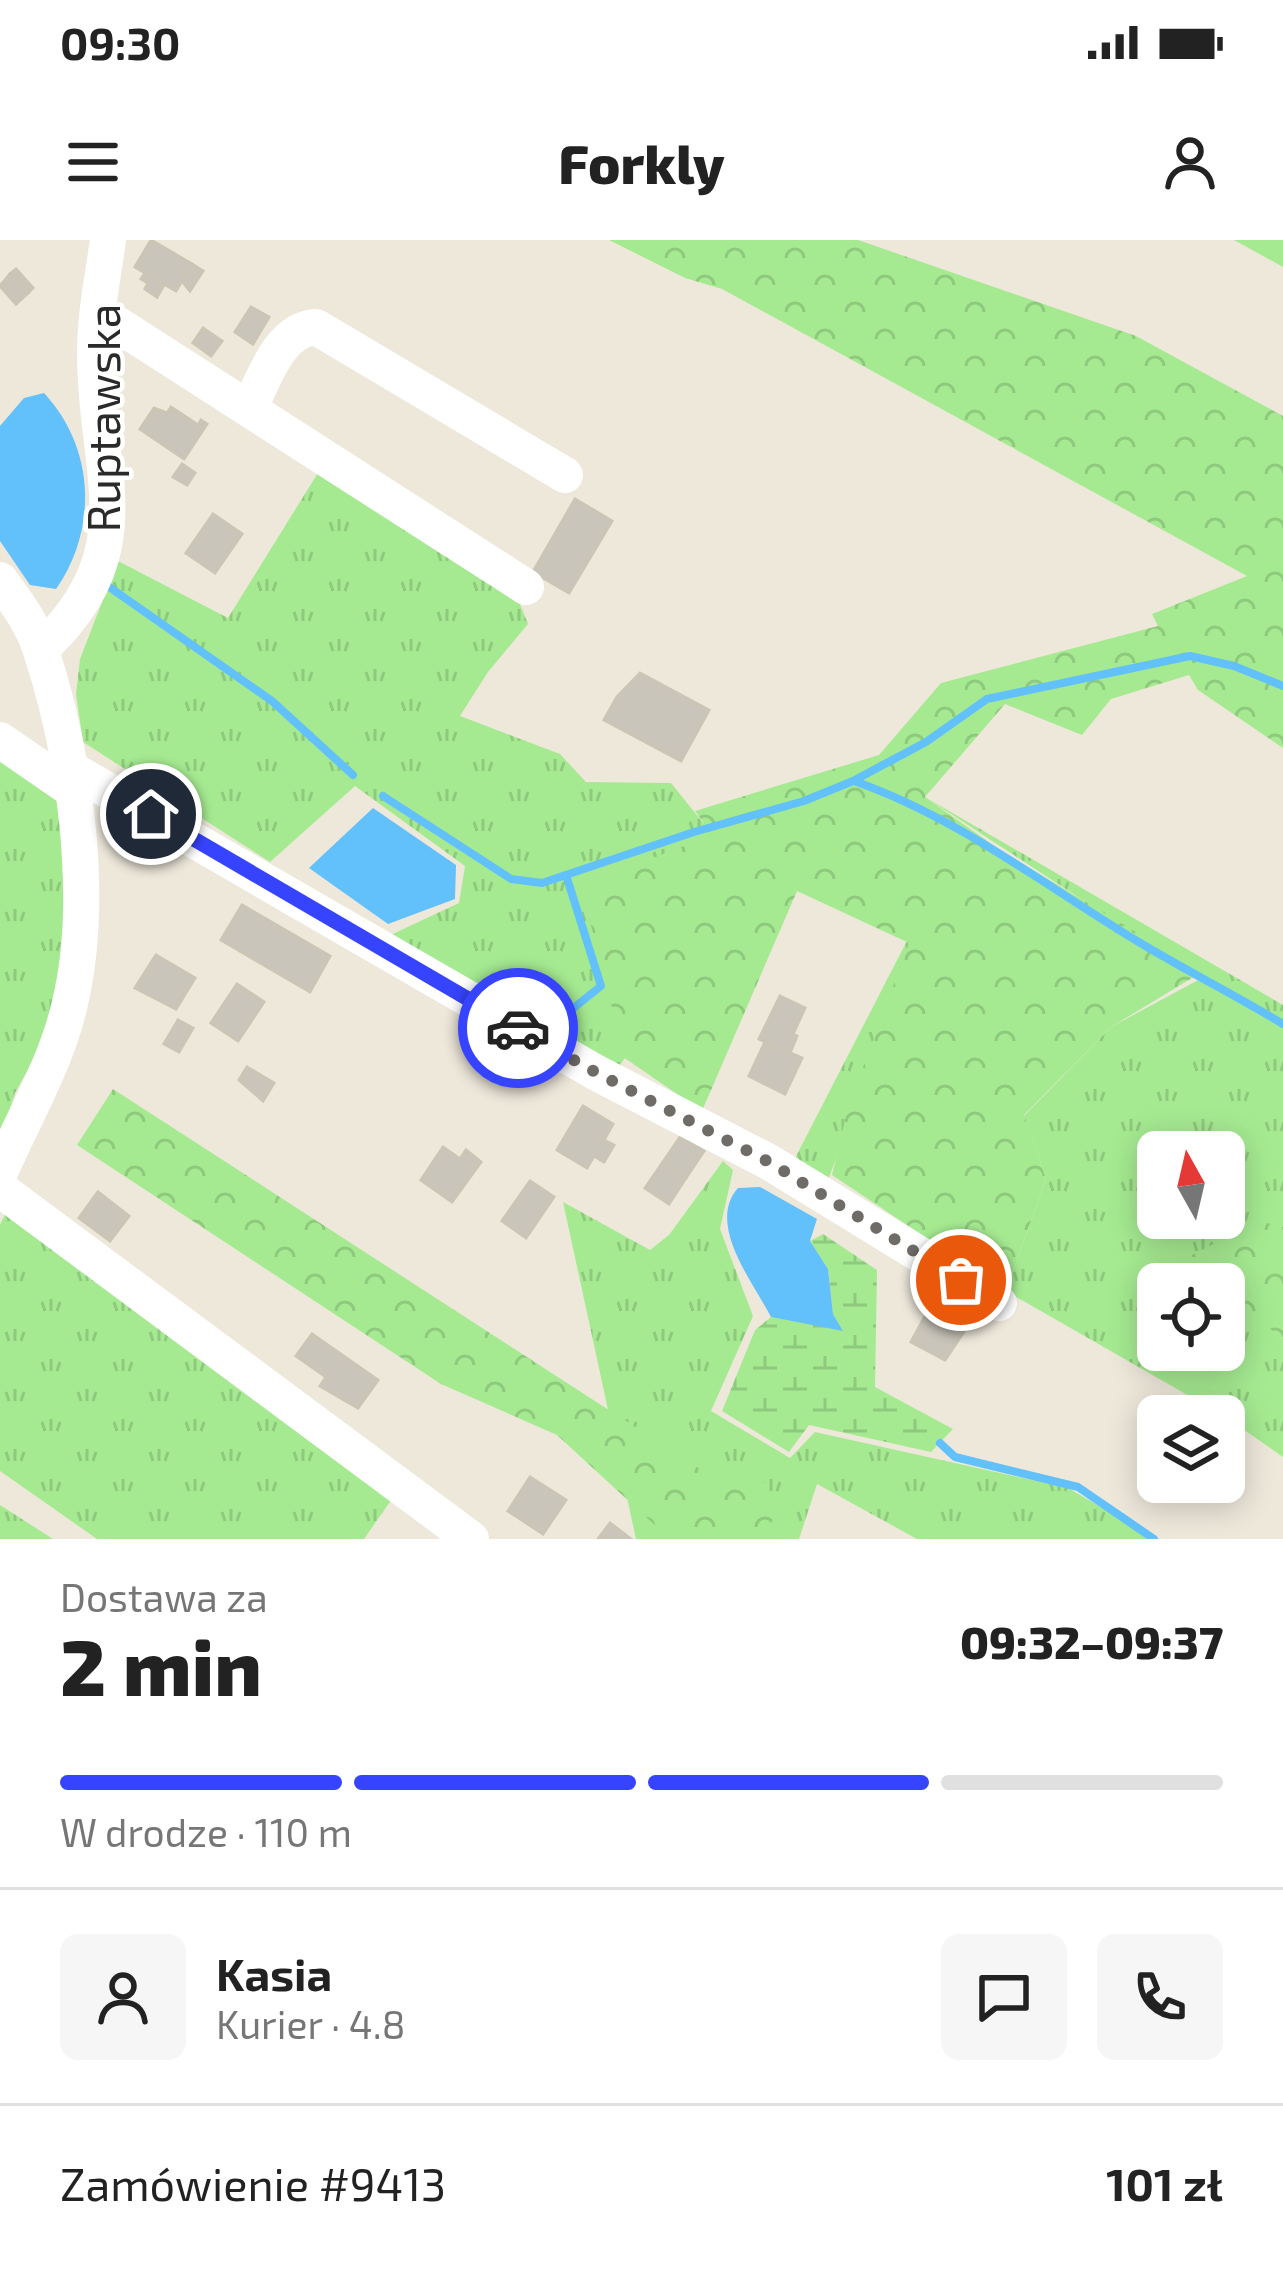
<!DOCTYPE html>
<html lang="pl">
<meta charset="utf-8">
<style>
:root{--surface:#fff;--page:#f6f6f6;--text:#222;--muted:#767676;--line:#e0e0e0;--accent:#3744ff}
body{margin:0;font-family:"Exo 2",sans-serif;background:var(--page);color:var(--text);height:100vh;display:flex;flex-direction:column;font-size:45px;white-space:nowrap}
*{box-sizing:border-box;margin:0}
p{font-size:39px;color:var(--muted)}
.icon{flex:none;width:66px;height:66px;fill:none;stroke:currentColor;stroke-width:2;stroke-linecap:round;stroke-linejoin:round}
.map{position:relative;height:1299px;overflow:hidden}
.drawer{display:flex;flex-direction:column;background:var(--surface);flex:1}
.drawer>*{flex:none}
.needle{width:78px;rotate:352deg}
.buttons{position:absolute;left:1137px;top:891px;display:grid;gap:24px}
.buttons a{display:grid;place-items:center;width:108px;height:108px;border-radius:18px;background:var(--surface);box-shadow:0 6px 30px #0003;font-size:60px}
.pin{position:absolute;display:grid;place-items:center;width:102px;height:102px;color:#fff;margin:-51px;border:6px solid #fff;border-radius:50%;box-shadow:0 3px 12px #0007}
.courier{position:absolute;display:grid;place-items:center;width:120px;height:120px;margin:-60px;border:9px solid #3744ff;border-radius:50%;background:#fff;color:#222;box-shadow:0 3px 15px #0007}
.summary em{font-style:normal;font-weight:800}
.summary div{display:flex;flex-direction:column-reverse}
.summary{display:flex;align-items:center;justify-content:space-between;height:204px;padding:0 60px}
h1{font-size:78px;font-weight:800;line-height:90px}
.bar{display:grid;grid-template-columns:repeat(4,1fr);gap:18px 12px;align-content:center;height:144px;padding:0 60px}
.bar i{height:15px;border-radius:9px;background:var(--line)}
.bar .on{background:var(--accent)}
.bar p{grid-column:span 4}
.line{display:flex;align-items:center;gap:30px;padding:0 60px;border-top:3px solid var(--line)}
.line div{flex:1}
.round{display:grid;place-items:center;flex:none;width:126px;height:126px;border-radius:18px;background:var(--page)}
.status{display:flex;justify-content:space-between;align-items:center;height:84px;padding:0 60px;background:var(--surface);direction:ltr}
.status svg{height:33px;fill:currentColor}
header{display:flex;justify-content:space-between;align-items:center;height:156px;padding:0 60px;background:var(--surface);font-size:54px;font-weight:800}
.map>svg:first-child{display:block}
.grass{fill:url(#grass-tufts);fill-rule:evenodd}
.forest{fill:url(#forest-crowns)}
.wetland{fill:url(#wetland-marsh)}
.water{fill:#62c0fb}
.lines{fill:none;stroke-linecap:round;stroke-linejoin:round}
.stream{stroke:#62c0fb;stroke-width:8}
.building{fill:#c9c5ba;stroke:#cac5b4;stroke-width:3}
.minor{stroke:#fff;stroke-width:36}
.done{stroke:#6f6c68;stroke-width:12;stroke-dasharray:0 21.6}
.route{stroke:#3744ff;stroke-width:15}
.labels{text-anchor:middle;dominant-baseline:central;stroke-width:9;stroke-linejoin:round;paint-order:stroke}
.street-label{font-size:45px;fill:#2a2a2a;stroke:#fff}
</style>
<div class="status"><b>09:30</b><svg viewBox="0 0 49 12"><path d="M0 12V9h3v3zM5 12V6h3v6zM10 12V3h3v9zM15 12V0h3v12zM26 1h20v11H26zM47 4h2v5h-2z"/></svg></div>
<header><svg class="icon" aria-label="menu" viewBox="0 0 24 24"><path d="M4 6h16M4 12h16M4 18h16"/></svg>Forkly<svg class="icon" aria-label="person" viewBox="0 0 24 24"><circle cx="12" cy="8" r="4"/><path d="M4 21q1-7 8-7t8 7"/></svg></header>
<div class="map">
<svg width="1283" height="1299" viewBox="0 0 1283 1299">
<defs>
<pattern id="grass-tufts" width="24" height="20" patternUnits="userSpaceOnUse" patternTransform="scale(3)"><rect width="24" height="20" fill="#a5ea91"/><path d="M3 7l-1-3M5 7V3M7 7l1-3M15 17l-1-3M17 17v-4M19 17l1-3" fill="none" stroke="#8ec97d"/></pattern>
<pattern id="forest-crowns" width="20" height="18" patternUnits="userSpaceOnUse" patternTransform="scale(3)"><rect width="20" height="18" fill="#a5ea91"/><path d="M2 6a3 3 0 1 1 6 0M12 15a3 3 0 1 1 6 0" fill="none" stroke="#8ec97d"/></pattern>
<pattern id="wetland-marsh" width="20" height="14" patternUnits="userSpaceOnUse" patternTransform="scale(3)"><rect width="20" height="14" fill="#a5ea91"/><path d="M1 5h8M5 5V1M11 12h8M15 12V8" fill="none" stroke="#8ec97d"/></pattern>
</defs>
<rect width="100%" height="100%" fill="#eee8db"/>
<g class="grass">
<path d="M1234 0H1283V27Z"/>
<path d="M321 228 517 357 528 384 488 432 460 476 560 514 586 542 671 543 721 605 702 871 625 818 613 835 384 698 459 663 465 626 355 546 270 622 83 502 76 454 80 419 118 321 228 378Z"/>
<path d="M0 515 59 561 66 702 50 789 15 853 0 901Z"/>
<path d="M925 557 1283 765V1217L1224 1176 1006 1051 1046 939 1024 876 1111 787 1202 738ZM1158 912H1224V978H1158ZM1158 1044H1224V1110H1158Z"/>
<path d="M922 685 827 943 791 926 909 697Z"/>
<path d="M723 921 733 930 720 989 753 1076 711 1171 790 1218 815 1192 1068 1248 1156 1299H917L817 1244 799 1299H636L563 962 650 1010 669 995Z"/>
<path d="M6 972 394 1256 364 1299H97L0 1231V985Z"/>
<path d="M0 1265 53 1299H0Z"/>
</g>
<g class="forest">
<path d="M609 0H858L1136 96 1283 176V508L1198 450 1189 435 1111 459 1082 495 1005 464 925 557 1003 612 1202 732 1111 787 1024 875 1046 939 1006 1051 832 935 847 871 909 703 797 651 702 871 625 818 581 646 712 595 695 571 879 515 941 443 1158 386 1152 374 1247 336 722 49 685 38Z"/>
<path d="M113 849 720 1242 757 1237C779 1253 777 1276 765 1299H670L557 1195 441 1144 77 905Z"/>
<path d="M1259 981 1283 987V1097L1224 1061V1044H1196L1168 1027Z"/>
</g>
<path class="wetland" d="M823 994 877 1030 875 1147 953 1189 931 1212 809 1185 789 1212 722 1171 755 1090 771 1077 842 1090 833 1074 828 1029 810 1001Z"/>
<g class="water">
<path d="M44 153C95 208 98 289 56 349L30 345 0 301V186L24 158Z"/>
<path d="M373 568 456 625 455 659 388 684 309 628Z"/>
<path d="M760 947 817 979 810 1001 828 1029 833 1074 843 1091 771 1077C753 1042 706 984 738 948Z"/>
</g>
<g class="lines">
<g class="stream">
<path d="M105 344 272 461 353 535"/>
<path d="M854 541C957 577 1044 645 1137 701 1185 730 1235 755 1283 784"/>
<path d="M383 556 511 639 542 643 694 592 804 561 853 541 926 502 987 459 1190 416 1234 426 1283 446"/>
<path d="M559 799 566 774 601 746 566 635"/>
<path d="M940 1203 955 1217 1078 1247 1154 1299"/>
</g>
</g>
<g class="building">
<path d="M151 0 192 24 176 51 135 27Z"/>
<path d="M192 24 203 31 190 51 182 41Z"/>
<path d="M16 29 33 48 28 53 10 34Z"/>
<path d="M145 33 164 45 157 57 145 49 148 43 141 39Z"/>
<path d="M10 34 28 53 16 64 0 46Z"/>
<path d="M251 67 269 77 253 104 235 92Z"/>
<path d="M203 88 222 101 211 116 193 103Z"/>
<path d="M171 167 198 185 201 180 207 184 184 219 140 189 154 168 167 173Z"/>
<path d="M182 224 195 233 187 245 173 237Z"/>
<path d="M575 259 612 281 569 353 533 332Z"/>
<path d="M213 274 242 294 215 333 186 313Z"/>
<path d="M640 433 709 470 681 521 604 480 617 457Z"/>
<path d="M242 665 330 716 310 752 221 700Z"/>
<path d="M156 715 195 738 176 769 135 748Z"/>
<path d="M237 744 264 762 238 801 211 783Z"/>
<path d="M780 756 805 768 793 794 797 796 790 813 759 799Z"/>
<path d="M178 780 193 788 179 812 164 804Z"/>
<path d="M765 802 802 818 785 854 749 836Z"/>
<path d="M247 827 274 843 263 861 239 840Z"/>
<path d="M583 866 613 884 604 900 614 905 604 922 594 916 587 928 557 910Z"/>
<path d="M680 897 704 911 686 938 663 922Z"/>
<path d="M443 907 460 919 466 910 481 922 452 962 421 940Z"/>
<path d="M663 922 686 938 669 964 645 948Z"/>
<path d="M530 941 554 957 526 998 502 981Z"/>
<path d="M98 952 129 976 110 1001 79 978Z"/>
<path d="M935 1058 964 1074 959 1083 967 1087 945 1120 911 1102Z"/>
<path d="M312 1094 378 1140 358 1168 320 1146 326 1137 296 1116Z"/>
<path d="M530 1237 566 1260 543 1294 508 1271Z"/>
<path d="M610 1283 631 1299H598Z"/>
</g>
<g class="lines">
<g class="minor">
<path d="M98 72 526 347"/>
<path d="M249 169C264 139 279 89 316 87L565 235"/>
<path d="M0 340C16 362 33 384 41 411 75 514 95 657 70 763 57 822 24 877 0 932"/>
<path d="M41 409C147 311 94 231 95 112 95 74 103 37 108 0"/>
<path d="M0 500 71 549"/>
<path d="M69 528 595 832 769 922 999 1063"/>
<path d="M0 949 471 1299"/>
</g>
</g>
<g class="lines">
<path class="done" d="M518 788 595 832 769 922 961 1040"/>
<path class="route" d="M151 574 518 788"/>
</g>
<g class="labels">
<g class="street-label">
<text transform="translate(102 178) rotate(-90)">Ruptawska</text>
</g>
</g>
</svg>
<div class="buttons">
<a><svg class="needle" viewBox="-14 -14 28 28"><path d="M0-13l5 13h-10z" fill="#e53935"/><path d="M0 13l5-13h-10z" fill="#767676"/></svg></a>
<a><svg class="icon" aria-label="locate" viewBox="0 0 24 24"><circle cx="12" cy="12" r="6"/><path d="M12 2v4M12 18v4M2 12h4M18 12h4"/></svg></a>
<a><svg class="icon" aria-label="layers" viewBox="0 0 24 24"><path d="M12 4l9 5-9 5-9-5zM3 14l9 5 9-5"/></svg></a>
</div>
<div class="pin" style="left:961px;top:1040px;background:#ea580c"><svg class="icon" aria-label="bag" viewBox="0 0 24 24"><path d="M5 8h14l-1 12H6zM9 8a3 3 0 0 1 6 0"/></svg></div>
<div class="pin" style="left:151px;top:574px;background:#1f2937"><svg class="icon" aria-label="home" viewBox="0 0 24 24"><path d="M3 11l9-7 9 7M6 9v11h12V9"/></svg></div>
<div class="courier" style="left:518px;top:788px"><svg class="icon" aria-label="car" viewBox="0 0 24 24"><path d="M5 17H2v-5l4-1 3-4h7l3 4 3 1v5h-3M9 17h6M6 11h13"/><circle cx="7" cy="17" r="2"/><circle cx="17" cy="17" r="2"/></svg></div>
</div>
<section class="drawer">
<div class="summary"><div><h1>2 min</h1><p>Dostawa za</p></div><em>09:32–09:37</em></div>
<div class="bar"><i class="on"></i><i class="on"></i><i class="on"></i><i></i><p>W drodze · 110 m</p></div>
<div class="line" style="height:216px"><a class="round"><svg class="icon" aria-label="person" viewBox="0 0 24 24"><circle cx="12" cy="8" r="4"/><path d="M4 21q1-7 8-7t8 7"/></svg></a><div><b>Kasia</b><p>Kurier · 4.8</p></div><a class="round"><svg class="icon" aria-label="chat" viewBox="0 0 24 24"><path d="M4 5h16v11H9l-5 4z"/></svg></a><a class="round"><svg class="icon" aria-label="phone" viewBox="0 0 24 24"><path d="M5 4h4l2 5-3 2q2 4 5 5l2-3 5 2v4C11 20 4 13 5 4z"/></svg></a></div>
<div class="line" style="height:156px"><div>Zamówienie #9413</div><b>101 zł</b></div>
</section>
